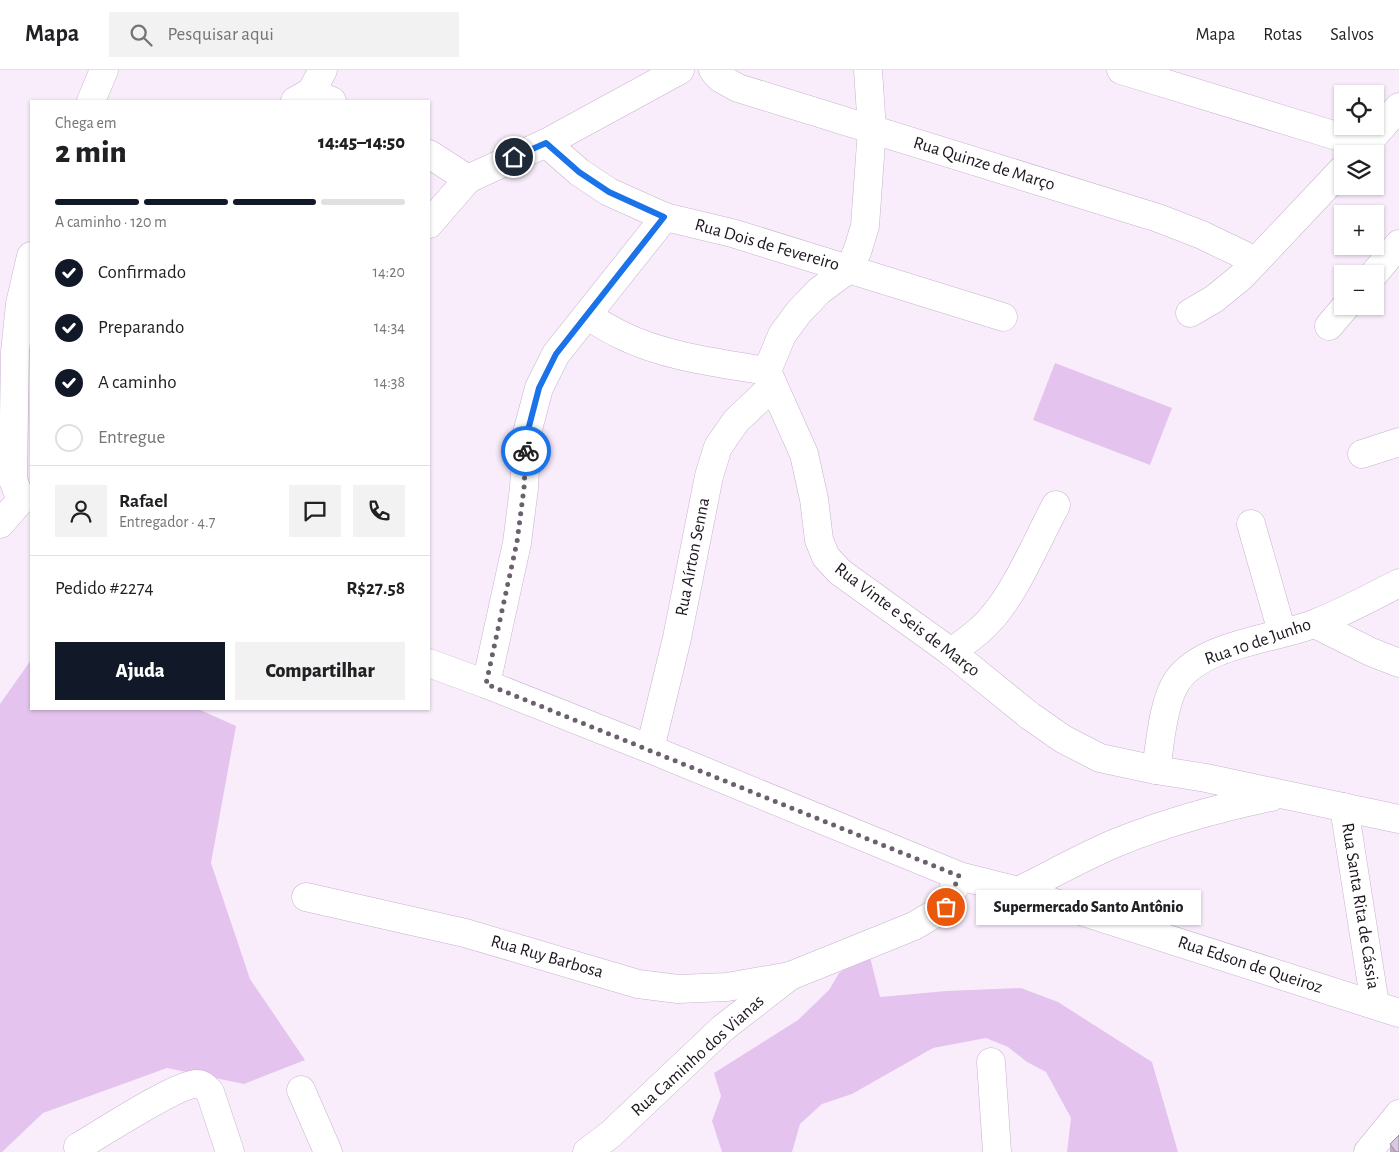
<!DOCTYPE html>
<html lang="pt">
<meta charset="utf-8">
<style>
:root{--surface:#fff;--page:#f2f2f2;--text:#202124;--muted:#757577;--line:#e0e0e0;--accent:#111827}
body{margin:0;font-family:"Alegreya Sans",sans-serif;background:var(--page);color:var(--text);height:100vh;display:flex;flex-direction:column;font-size:19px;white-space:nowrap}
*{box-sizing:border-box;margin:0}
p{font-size:16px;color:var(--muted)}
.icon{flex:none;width:28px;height:28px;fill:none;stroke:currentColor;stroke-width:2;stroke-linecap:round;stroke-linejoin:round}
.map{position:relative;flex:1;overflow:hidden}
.drawer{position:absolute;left:30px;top:30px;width:400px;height:610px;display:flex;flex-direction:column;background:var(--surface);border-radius:0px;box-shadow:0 1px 4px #0004}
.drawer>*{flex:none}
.buttons{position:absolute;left:1334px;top:15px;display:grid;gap:10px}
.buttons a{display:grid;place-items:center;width:50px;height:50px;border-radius:0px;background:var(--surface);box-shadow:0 1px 4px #0004;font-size:25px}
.pin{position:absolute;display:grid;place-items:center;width:42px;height:42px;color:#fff;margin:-21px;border:2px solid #fff;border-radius:50%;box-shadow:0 1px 5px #0007}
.courier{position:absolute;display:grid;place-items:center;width:50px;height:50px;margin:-25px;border:4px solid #1a73e8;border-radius:50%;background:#fff;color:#222;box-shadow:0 1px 6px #0007}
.bubble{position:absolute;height:35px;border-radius:0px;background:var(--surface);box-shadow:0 1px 4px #0004;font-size:16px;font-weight:800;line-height:35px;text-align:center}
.headline em{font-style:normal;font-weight:800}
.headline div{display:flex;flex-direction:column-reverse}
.headline{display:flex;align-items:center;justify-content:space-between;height:85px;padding:0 25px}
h1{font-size:32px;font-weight:800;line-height:38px}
.bar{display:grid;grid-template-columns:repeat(4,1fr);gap:8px 5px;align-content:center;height:60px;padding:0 25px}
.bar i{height:6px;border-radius:4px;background:var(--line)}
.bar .active{background:var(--accent)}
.bar p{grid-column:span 4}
.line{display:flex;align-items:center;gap:12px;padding:0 25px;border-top:1px solid var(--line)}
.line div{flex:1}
.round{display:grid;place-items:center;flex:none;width:52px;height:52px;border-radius:0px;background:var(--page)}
ol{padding:0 25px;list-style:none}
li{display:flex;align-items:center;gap:15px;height:55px}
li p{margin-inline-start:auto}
li .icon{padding:5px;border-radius:50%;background:var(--accent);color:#fff;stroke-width:4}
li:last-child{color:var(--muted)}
li i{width:28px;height:28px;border:2px solid var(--line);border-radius:50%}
.cta{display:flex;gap:10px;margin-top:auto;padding:10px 25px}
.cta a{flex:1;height:58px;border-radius:0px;background:var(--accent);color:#fff;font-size:20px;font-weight:800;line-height:58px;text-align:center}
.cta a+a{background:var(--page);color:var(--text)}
header{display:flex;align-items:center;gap:30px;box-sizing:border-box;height:70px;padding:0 25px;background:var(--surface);border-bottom:1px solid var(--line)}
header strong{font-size:24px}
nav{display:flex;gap:28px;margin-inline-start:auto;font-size:18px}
.search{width:350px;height:45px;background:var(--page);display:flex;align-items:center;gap:12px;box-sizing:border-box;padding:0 18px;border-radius:0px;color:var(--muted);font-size:19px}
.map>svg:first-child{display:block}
.green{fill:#e4c4ee}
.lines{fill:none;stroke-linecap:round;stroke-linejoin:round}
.minor-casing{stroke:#c6b3cc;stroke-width:29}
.minor{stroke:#fff;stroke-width:28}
.wall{fill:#bbabc1}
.building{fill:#dac7e0;stroke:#998b9d}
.done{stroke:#6a616c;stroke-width:5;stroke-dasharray:0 9}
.route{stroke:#1a73e8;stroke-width:6}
.labels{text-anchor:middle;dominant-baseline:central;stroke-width:5;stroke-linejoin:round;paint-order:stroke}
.street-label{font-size:18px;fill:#1d161f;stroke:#fff}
</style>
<header>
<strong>Mapa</strong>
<div class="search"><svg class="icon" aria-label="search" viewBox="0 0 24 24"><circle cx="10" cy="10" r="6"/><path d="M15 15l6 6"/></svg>Pesquisar aqui</div>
<nav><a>Mapa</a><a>Rotas</a><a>Salvos</a></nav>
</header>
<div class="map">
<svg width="1399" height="1082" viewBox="0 0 1399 1082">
<rect width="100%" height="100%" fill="#f9edfc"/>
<g class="green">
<path d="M1055 293 1172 338 1150 395 1033 350Z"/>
<path d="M31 590V639H198L236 656 211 793 250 909 305 990 244 1014 167 998 43 1043 2 1082H0V634Z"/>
<path d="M869 883 880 927 946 921 1021 918 1058 932 1152 992 1178 1082H1067L1071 1048 1046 1002 1027 992 1008 977 986 968 933 978 852 1024 822 1034 800 1054 792 1082H722L712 1051 721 1026 714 1003 798 950 829 920 839 903Z"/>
</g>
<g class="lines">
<g class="minor-casing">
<g id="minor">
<path d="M713 0 720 8 738 18 1158 148 1202 165 1256 191"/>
<path d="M868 0 872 59 865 156 858 179 850 198 819 221 798 243 782 265 767 301 804 384 814 429 819 470 826 487 840 502 951 582 1030 646 1063 669 1100 688 1156 700 1206 708 1399 749"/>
<path d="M1121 0 1366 75"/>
<path d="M311 22 323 0"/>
<path d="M91 31 104 0"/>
<path d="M295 31 311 22 332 31"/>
<path d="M546 73 579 102 609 122 665 147 732 163 1003 247"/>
<path d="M429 84 468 109"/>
<path d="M1358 84 1399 37"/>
<path d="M429 154 468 109 546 73 680 0"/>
<path d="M1374 204 1399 174"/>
<path d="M1190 243 1214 229 1241 207 1342 100"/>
<path d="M587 246C598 252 609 259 621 265 666 287 718 293 767 301"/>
<path d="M1329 256 1346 236"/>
<path d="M1362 384 1399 372"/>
<path d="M21 430 13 410 15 282 20 234 31 186"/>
<path d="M0 454 21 430"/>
<path d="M1251 454 1282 562"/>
<path d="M1315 554 1371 582 1399 593"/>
<path d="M951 582C965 572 979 563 990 550 1016 522 1037 470 1056 435"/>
<path d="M429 593 486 614 650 679 959 806 1018 821 1399 943"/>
<path d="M486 614 517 473 524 418 527 363 539 318 556 284 665 147"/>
<path d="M650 679 677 568 709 406 718 377 736 351 773 316"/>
<path d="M1156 700C1160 674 1163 632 1177 611 1203 573 1277 569 1316 553 1344 542 1372 527 1399 513"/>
<path d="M1344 737 1375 935"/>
<path d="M1018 821C1051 805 1084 786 1118 772 1168 752 1219 738 1271 727"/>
<path d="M306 827 465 863 638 914 678 919 727 917 790 906"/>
<path d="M991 992 997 1082"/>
<path d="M301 1020 328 1082"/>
<path d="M78 1077C99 1065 178 1013 197 1014 203 1014 206 1018 210 1022L230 1082"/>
<path d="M587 1082 611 1064 723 958 790 906 914 856 946 837 959 806"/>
<path d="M1368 1082 1399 1044"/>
</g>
</g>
<use href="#minor" class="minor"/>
</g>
<path class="wall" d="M1390 1074 1399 1082H1390Z"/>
<path class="building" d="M1399 1065V1082H1396L1390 1074Z"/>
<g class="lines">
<path class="done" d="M526 381 524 418 517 472 486 614 959 806 946 837"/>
<path class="route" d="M514 87 546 73 579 102 609 122 664 147 556 284 539 318 527 364 526 381"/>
</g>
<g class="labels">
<g class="street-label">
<text transform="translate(984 94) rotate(17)">Rua Quinze de Março</text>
<text transform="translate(767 175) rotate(16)">Rua Dois de Fevereiro</text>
<text transform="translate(693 487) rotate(-79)">Rua Aírton Senna</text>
<text transform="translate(907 550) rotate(37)">Rua Vinte e Seis de Março</text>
<text transform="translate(1258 572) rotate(-19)">Rua 10 de Junho</text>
<text transform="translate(1360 836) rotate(81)">Rua Santa Rita de Cássia</text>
<text transform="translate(547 887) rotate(16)">Rua Ruy Barbosa</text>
<text transform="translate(1250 895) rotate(18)">Rua Edson de Queiroz</text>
<text transform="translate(698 986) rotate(-42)">Rua Caminho dos Vianas</text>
</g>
</g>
</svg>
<div class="buttons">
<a><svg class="icon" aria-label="locate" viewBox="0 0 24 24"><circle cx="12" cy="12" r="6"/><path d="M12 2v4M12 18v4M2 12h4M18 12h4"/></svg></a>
<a><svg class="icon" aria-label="layers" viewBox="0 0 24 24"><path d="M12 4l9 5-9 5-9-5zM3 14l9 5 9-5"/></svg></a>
<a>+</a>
<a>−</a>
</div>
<div class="pin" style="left:946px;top:837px;background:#ea580c"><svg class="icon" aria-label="bag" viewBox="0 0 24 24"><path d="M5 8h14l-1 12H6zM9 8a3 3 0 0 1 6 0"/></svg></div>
<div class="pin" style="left:514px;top:87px;background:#1f2937"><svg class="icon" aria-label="home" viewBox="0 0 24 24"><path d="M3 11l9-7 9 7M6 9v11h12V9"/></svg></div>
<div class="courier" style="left:526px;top:381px"><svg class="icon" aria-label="bike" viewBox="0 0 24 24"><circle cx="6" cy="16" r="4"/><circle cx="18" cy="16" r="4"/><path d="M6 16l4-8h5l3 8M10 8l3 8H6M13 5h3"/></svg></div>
<div class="bubble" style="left:976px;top:820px;width:225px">Supermercado Santo Antônio</div>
<section class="drawer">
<div class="headline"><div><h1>2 min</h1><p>Chega em</p></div><em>14:45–14:50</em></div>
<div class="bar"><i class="active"></i><i class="active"></i><i class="active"></i><i></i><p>A caminho · 120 m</p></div>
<ol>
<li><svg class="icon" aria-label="check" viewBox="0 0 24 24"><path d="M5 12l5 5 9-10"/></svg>Confirmado<p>14:20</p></li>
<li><svg class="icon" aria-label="check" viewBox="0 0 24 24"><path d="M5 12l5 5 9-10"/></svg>Preparando<p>14:34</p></li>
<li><svg class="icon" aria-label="check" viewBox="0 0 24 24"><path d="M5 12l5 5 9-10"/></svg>A caminho<p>14:38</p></li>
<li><i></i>Entregue</li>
</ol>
<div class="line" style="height:90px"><a class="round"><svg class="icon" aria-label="person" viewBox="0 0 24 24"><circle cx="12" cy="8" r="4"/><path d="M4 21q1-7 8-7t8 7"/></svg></a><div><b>Rafael</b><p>Entregador · 4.7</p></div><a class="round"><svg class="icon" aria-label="chat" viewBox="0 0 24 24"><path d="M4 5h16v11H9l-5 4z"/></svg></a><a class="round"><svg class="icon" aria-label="phone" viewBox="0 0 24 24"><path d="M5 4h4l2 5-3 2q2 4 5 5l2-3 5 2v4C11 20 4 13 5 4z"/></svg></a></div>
<div class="line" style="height:65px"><div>Pedido #2274</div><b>R$27.58</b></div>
<div class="cta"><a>Ajuda</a><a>Compartilhar</a></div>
</section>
</div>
